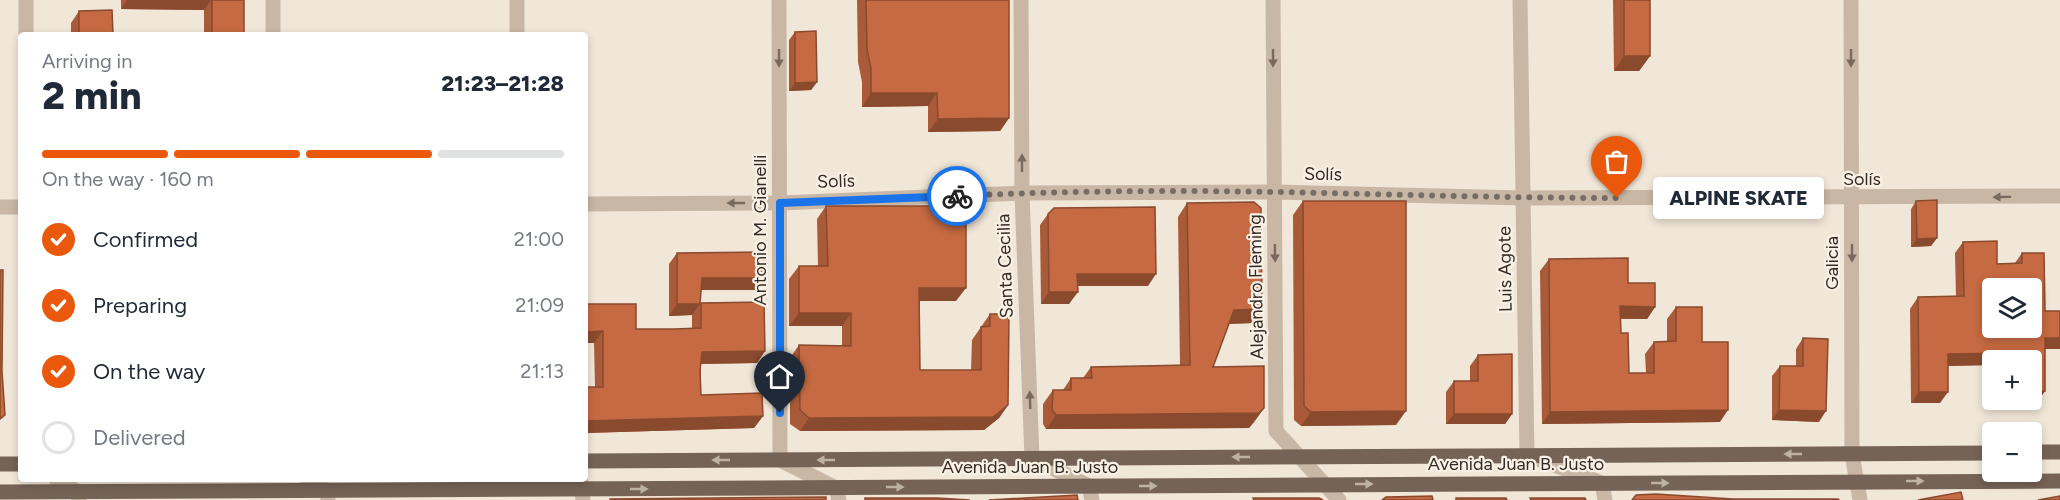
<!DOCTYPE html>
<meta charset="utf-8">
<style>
:root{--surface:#fff;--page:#f2f2f3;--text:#1f2937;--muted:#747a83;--line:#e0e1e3;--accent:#ea580c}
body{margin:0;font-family:Figtree,sans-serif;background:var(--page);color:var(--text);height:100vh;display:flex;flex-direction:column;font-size:22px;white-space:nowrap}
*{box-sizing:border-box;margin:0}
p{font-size:20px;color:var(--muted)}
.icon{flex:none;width:33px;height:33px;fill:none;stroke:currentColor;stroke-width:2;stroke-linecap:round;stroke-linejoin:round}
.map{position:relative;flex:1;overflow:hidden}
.sheet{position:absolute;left:18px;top:32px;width:570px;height:450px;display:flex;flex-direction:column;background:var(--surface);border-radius:6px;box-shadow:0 3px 9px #0003}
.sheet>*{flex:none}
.buttons{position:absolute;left:1982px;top:278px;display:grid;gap:12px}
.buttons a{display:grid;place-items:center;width:60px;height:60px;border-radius:6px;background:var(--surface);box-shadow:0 3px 9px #0003;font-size:30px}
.pin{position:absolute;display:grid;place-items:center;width:51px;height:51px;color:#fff;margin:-62px -26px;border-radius:50% 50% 50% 0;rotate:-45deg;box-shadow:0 0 6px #0007}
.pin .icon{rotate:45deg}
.courier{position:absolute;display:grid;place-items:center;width:60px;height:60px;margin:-30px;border:4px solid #1a73e8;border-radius:50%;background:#fff;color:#222;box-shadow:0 2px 8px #0007}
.bubble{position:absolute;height:42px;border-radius:6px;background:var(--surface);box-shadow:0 3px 9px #0003;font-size:20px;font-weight:800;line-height:42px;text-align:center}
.summary em{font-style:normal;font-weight:800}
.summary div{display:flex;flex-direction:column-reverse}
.summary{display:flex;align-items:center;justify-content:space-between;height:102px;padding:0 24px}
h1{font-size:39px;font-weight:800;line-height:45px}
.bar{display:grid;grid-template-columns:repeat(4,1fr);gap:9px 6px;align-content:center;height:72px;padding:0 24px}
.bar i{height:8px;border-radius:4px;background:var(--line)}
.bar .on{background:var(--accent)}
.bar p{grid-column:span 4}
ol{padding:0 24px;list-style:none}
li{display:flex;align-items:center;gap:18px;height:66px}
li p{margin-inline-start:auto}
li .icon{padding:6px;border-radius:50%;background:var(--accent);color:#fff;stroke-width:4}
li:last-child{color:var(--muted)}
li i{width:33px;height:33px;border:3px solid var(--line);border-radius:50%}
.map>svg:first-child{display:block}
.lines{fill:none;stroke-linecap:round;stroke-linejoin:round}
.minor{stroke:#c9b7a5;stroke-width:15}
.major{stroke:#766357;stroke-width:15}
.wall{fill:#a95b39}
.shaded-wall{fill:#8a4a2e}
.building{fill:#c56a42;stroke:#8a4a2e;stroke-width:1.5;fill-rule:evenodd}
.oneway{fill:#776a5f}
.oneway2{fill:#beb1a5}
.done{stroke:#766d64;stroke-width:6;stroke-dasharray:0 10.8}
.route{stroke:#1a73e8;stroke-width:8}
.labels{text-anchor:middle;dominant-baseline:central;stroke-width:4.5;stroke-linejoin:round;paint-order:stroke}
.street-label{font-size:18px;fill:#342b26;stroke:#f9f1e5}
</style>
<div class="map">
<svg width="2060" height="500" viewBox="0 0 2060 500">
<rect width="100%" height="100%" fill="#f1e7d8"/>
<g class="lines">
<g class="minor">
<path d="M26 0V34"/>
<path d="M273 0V34"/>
<path d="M517 0V34"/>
<path d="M779 0 780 460 836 488 839 500"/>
<path d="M1021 0 1022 193 1032 458 1089 486 1092 500"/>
<path d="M1273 0 1276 431 1339 500"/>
<path d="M1520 0 1527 455 1602 483 1605 500"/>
<path d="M1851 0 1852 454 1860 500"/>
<path d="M585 204 780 203 1022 193 1274 192 1523 198 2060 196"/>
<path d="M0 207H21"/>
<path d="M55 478 78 492 79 500"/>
<path d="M306 478 327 491 328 500"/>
<path d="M580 478 583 500"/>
</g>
<g class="major">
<path d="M2031 452H2060"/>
<path d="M585 461 1992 453"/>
<path d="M0 464H21"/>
<path d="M0 492 2060 481"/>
</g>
</g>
<g class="wall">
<path d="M121 0H244V34H204V10L121 9Z"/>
<path d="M857 0H1009V118L1000 131 928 132V106L862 107V82L858 62Z"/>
<path d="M1613 0H1650V56L1639 71H1614Z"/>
<path d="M79 11 113 34H71V23Z"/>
<path d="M795 32 817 82 811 90 789 91V40Z"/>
<path d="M1303 201 1396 425 1301 426 1294 420 1293 215Z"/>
<path d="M1916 201 1937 238 1931 246 1911 247V209Z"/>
<path d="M1187 203 1262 309 1253 323 1229 324 1213 367 1264 408 1254 422 1249 428 1046 429 1043 424V404L1053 390H1063L1071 378H1083L1091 367 1180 366 1178 217Z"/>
<path d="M826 206 956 301H920V370H971L972 340 990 314 1008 405 999 418 984 430 800 431 790 424V358L799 345H842V326H789V279L799 266H818L817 219Z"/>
<path d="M1048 214 1148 286H1078L1069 304H1041L1040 225Z"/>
<path d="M1963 242 1997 264 2015 263 2022 253 2060 349H2045V391L2037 402H2009V399H2031V360H1992V365L1948 366 1940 403H1911L1910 309 1918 297H1956L1955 253Z"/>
<path d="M677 253 765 278 757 290H701L700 304 765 351 757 363 701 364V395L763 416 754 428 585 433V387H595L594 343H585V304L636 329H692V315L669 316V264Z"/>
<path d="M1549 259 1628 283 1655 307 1647 319H1620L1621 333 1629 373H1646L1645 354 1654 342 1667 341V319L1676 307 1702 342 1720 422 1542 424 1540 271Z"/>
<path d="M1803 338 1819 422 1772 420V376L1780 366H1796V349Z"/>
<path d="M1478 355 1512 414 1505 424H1446V392L1454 381H1470V366Z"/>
</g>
<g class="shaded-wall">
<path d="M127 0H211L204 10 121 9Z"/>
<path d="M1624 56H1650L1639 71H1614Z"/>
<path d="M817 82 811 90 789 91 795 83Z"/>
<path d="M871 93H937L928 106 862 107Z"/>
<path d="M1009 118 1000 131 928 132 938 119Z"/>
<path d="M1937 238 1931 246 1911 247 1917 239Z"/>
<path d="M1077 274H1156L1148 286H1069Z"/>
<path d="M702 278H765L757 290H694Z"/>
<path d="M919 288H966L956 301H910Z"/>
<path d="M1049 292H1078L1069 304H1041Z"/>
<path d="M677 304H700L692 315 669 316Z"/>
<path d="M1620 306 1655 307 1647 319 1612 318Z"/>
<path d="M1262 309 1253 323 1224 324 1234 310Z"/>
<path d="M799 313H851L842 326H789Z"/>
<path d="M603 331 594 343H585V332Z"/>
<path d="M2045 338H2060V349H2037Z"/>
<path d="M765 351 757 363 693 364 702 352Z"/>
<path d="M2016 353 2012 360H1992V365L1940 366 1948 354Z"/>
<path d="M2031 391H2045L2037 402H2009L2011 399H2031Z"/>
<path d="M1919 392H1948L1940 403H1911Z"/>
<path d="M1008 405 999 418 984 430 800 431 809 418Z"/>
<path d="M1264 408 1254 422 1249 428 1046 429 1056 415Z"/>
<path d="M1728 410 1720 422 1542 424 1550 412Z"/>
<path d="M1779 410 1826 411 1819 422 1772 420Z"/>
<path d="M1406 411 1396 425 1301 426 1311 412Z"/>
<path d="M1454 414H1512L1505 424H1446Z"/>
<path d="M763 416 754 428 585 433V421Z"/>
</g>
<g class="building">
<rect x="212" y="0" width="32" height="34"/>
<path d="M866 0H1009V118L938 119 937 93H871V69L867 49Z"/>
<rect x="1624" y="0" width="26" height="56"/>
<path d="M112 10 113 34H79V11Z"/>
<path d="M816 31 817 82 795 83V32Z"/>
<path d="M1937 200V238L1917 239 1916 201Z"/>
<path d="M1303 201H1406V411L1311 412 1304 406Z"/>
<path d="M1254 202 1261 208 1262 309 1234 310 1213 367 1264 366V408L1259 413 1056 415 1052 410 1053 390H1071V378H1092L1091 367 1190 365 1187 203Z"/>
<path d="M826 206H966V288H919L920 370H981V327L990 326V314H1009L1008 405 993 417 809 418 800 410 799 345 851 346V313H799V266H828Z"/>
<path d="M1155 207 1156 274H1077L1078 292H1049L1048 214 1054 208Z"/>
<path d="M1997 241V264L2022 263V253H2044L2045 311H2060V338H2045V391H2031V360H2016V353L1948 354V392H1919L1918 297 1964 296 1963 242ZM1992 288H2031V327H1992Z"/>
<path d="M765 252V278H702L700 304H677V253Z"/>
<path d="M1628 258V283H1655V307L1620 306 1621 333H1628L1629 373H1654V342L1676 341V307H1702V342H1728V410L1550 412 1549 259Z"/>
<path d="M0 270H3L2 371 5 415 0 419Z"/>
<path d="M764 302 765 351 702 352 700 371 701 395 762 393 763 416 585 421V387H603V331L585 332V304H636V329H674L701 328V303Z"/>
<path d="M1803 338 1828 339 1826 411 1779 410 1780 366H1803Z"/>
<path d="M1512 354V414H1454V381H1478V355Z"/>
<path d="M1961 492 1963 500H1918Z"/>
<path d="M1656 494 1733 499H1838L1839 500H1632L1636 495Z"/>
<path d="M1077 495 1078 500H989Z"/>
<path d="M1432 496 1433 500H1382L1386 497Z"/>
<path d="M2060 496V500H2038Z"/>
<path d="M826 497V500H610V499Z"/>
<path d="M865 498H937L970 500H865Z"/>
<path d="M1253 498H1319L1323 500H1254Z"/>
<path d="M1456 498H1506L1507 500H1456Z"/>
<path d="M1530 498H1585L1586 500H1531Z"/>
</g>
<defs><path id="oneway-solid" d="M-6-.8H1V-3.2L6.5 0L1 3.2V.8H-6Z" transform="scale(1.5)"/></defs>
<g class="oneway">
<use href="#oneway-solid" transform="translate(779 58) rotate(90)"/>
<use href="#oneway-solid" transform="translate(1273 58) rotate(90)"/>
<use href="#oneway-solid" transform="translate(1851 58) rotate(90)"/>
<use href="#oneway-solid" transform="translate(1022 163) rotate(-90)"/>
<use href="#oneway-solid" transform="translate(2002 197) rotate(179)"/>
<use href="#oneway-solid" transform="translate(736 203) rotate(180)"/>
<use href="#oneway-solid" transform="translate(1275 253) rotate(89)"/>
<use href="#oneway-solid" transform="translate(1852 253) rotate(90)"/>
<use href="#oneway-solid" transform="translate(1030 400) rotate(-92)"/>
</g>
<g class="oneway2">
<use href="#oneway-solid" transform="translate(1793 454) rotate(180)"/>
<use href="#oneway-solid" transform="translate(1241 457) rotate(180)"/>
<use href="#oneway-solid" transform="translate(721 460) rotate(180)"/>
<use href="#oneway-solid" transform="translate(826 460) rotate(180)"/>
<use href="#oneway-solid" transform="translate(1915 481)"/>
<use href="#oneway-solid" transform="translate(1660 483)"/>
<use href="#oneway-solid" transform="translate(1364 484)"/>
<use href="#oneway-solid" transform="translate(1148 486)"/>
<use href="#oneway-solid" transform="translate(895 487)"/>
<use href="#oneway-solid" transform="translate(639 489)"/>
</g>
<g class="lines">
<path class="done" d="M957 196C1063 191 1170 190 1276 192 1390 194 1503 198 1617 198"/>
<path class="route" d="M780 413V203L957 196"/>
</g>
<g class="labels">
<g class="street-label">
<text transform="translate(1323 174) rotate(1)">Solís</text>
<text x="1862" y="179">Solís</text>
<text transform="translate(836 181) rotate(-2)">Solís</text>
<text transform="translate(760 230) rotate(-90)">Antonio M. Gianelli</text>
<text transform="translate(1832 263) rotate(-90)">Galicia</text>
<text transform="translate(1005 266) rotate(-92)">Santa Cecilia</text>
<text transform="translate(1505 269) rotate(-91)">Luis Agote</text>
<text transform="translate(1256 287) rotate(-91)">Alejandro Fleming</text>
<text x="1516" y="464">Avenida Juan B. Justo</text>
<text x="1030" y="467">Avenida Juan B. Justo</text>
</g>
</g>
</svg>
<div class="buttons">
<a><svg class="icon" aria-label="layers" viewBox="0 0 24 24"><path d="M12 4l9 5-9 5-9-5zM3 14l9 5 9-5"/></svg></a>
<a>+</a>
<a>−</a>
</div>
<div class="pin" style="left:1617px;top:198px;background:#ea580c"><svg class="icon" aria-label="bag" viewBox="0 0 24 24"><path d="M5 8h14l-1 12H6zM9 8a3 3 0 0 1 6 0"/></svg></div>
<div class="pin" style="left:780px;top:413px;background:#1f2937"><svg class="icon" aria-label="home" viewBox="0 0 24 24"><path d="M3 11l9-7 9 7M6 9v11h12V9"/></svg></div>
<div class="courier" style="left:957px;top:196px"><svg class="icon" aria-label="bike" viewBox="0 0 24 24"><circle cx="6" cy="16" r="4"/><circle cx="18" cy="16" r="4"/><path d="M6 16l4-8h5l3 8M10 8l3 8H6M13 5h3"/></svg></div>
<div class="bubble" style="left:1653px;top:177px;width:171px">ALPINE SKATE</div>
<section class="sheet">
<div class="summary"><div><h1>2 min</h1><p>Arriving in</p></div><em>21:23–21:28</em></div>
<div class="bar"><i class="on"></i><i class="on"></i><i class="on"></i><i></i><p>On the way · 160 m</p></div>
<ol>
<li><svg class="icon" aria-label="check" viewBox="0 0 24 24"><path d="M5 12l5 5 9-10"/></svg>Confirmed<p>21:00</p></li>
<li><svg class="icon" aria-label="check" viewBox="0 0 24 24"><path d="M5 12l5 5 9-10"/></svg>Preparing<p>21:09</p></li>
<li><svg class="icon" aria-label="check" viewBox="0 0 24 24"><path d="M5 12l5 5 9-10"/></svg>On the way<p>21:13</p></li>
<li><i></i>Delivered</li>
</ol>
</section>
</div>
